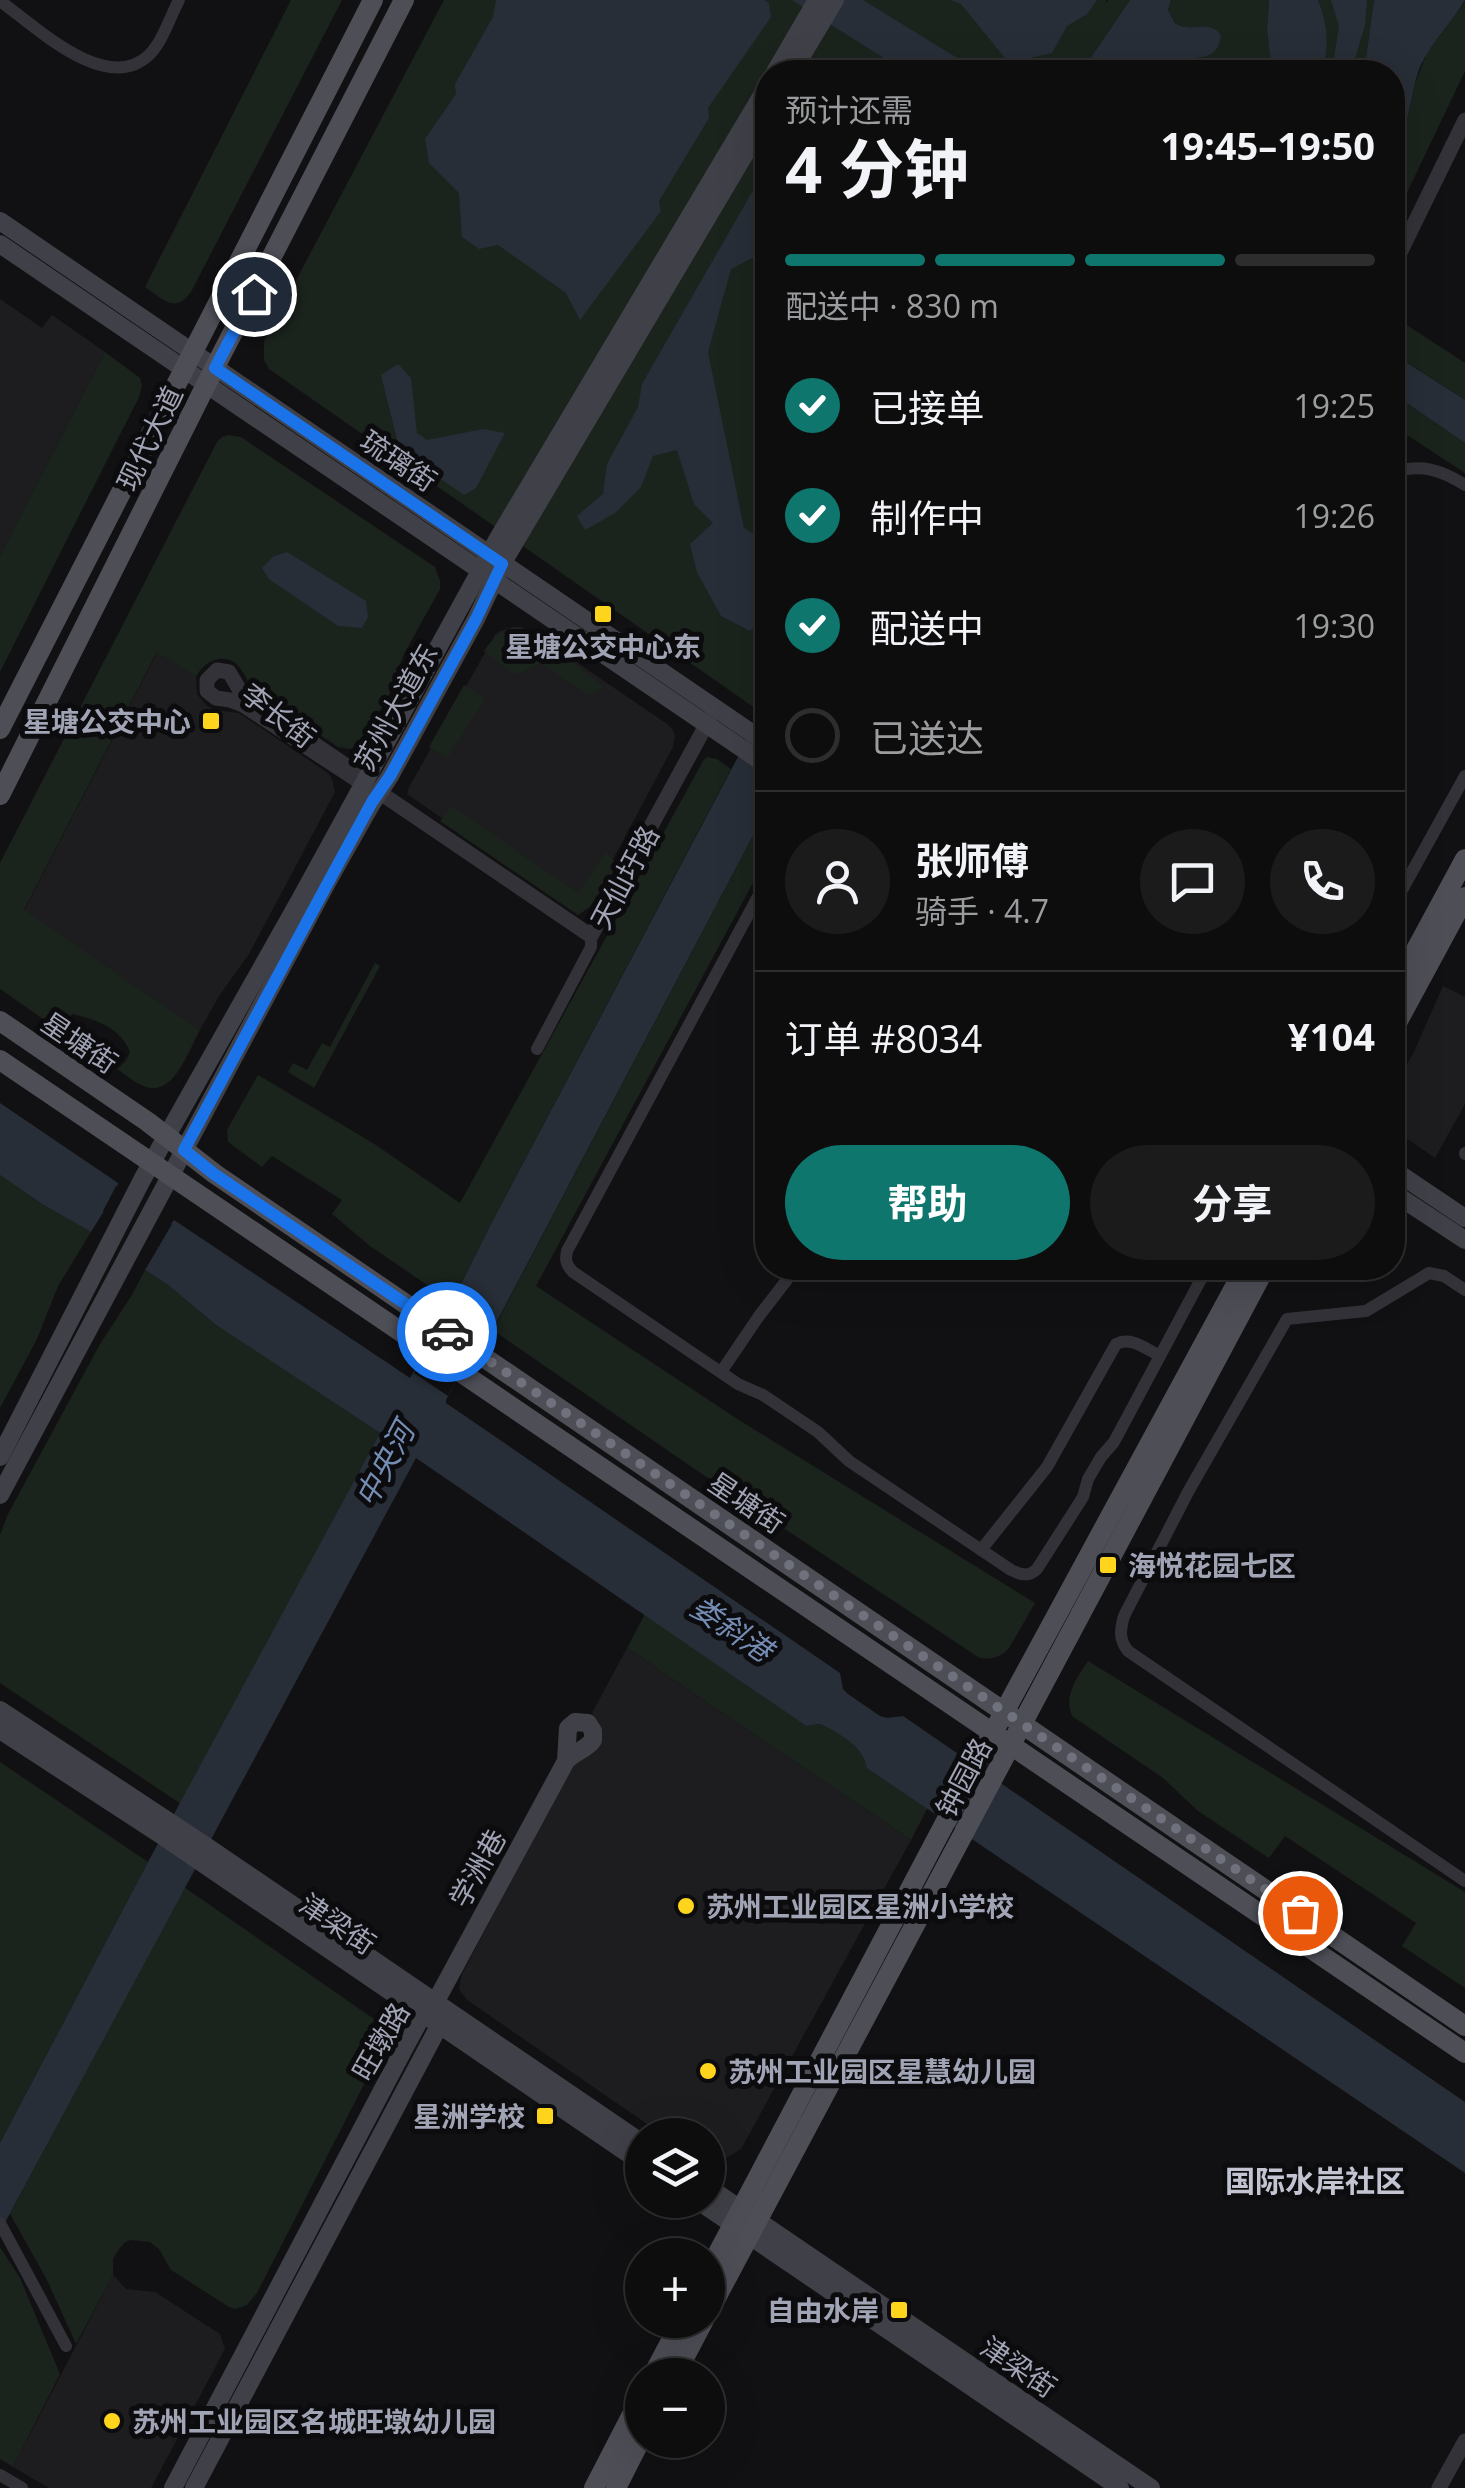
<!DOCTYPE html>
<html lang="zh">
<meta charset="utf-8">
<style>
:root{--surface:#0d0d0e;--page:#1b1b1c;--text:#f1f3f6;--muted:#9a9c9e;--line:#2d2d2e;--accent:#0f766e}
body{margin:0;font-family:"Open Sans","Noto Sans SC",sans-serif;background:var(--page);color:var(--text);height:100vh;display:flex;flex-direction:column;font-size:38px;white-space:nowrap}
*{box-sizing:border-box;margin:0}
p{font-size:32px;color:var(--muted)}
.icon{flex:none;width:55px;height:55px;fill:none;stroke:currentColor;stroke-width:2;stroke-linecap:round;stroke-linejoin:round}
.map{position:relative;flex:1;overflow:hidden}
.side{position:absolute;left:755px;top:60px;width:650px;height:1220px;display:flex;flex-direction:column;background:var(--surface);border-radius:40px;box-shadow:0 10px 40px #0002,0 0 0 2px var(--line)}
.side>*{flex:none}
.controls{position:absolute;left:625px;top:2118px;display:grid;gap:20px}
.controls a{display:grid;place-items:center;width:100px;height:100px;border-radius:50%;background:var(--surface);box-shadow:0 10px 40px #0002,0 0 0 2px var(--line);font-size:50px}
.pin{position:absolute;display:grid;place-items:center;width:85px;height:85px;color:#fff;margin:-42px;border:5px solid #fff;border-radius:50%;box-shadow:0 2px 10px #0007}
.courier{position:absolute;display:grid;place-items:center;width:100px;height:100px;margin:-50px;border:8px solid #1a73e8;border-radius:50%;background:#fff;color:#222;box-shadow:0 2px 12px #0007}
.summary em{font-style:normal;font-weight:700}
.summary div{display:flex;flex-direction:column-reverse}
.summary{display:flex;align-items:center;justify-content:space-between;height:170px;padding:0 30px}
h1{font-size:65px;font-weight:700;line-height:75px}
.bar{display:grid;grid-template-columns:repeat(4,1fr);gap:15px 10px;align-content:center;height:120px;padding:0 30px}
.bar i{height:12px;border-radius:8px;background:var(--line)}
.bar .on{background:var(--accent)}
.bar p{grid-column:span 4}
.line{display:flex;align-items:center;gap:25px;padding:0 30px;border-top:2px solid var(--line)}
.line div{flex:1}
.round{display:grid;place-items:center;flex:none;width:105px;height:105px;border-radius:52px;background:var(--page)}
ol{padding:0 30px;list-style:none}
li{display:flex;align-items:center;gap:30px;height:110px}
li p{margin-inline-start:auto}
li .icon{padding:10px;border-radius:50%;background:var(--accent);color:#fff;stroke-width:4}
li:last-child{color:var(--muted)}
li i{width:55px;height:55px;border:5px solid var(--line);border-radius:50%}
.cta{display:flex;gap:20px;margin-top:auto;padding:20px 30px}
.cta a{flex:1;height:115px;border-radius:60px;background:var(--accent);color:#fff;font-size:40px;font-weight:700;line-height:115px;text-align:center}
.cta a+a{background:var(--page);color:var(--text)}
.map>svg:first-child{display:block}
.built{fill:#1d1d20}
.green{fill:#1b231d}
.water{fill:#272e37}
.pier{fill:#111113}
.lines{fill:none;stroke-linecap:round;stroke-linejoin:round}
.minor{stroke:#323238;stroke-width:12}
.tertiary{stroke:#323238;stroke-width:15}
.secondary{stroke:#404148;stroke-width:18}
.primary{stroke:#4e4e57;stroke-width:20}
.done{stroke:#6f717c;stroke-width:10;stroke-dasharray:0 18}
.route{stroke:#1a73e8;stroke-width:12}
.poi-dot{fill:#ffd41d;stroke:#0c0c0e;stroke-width:4}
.labels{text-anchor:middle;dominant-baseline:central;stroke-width:10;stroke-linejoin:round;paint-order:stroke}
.street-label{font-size:28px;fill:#a1a4b5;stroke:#0c0c0e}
.poi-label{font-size:28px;font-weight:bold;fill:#a1a4b5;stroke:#0c0c0e;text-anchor:start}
.water-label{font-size:30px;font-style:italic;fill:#748db4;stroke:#0c0c0e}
.neighbourhood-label{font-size:30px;font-weight:bold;fill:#c2c4d1;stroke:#0c0c0e}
</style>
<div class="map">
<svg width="1465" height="2488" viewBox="0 0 1465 2488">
<rect width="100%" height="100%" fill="#111113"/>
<g class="built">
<path d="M0 299 42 328 52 315 105 352 0 556Z"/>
<path d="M513 627 528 629 667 724 673 730 675 736 673 747 589 904 569 906 407 794 408 789 495 635 498 632Z"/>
<path d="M158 651 196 677 197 694 207 706 215 710 239 713 328 773 332 779 335 792 249 954 219 996 200 1030 24 911Z"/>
<path d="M1443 986 1465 997V1104L1435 1158 1393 1129 1392 1090 1413 1054Z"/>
<path d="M627 1648 911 1840 741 2149 723 2160H708V2135H663L467 2000 459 1989 462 1974 572 1766 600 1734 599 1723 592 1713Z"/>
<path d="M113 2275 126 2289 155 2292 220 2334 225 2349 151 2488H49L13 2467Z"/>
</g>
<g class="green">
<path d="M291 0H342L192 290C176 315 164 300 145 287Z"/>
<path d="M444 0H1106V3L1108 0H1130L1081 72H768V702L762 713 269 369 264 360V341Z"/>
<path d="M1171 0H1269L1267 30 1272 72H1153C1174 45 1214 74 1221 36 1211 19 1192 33 1176 24L1168 10Z"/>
<path d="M1318 0H1374L1364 72H1320C1329 49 1326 23 1318 0Z"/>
<path d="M1465 2V71L1393 222 1392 151 1406 124 1415 83 1427 53Z"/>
<path d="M1393 316 1465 363V400L1393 353Z"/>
<path d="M105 352 140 378 142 386 139 397 0 672V556Z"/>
<path d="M1392 394 1465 443V473L1393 426Z"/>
<path d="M228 435 241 437 435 567 440 581V589L404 654 390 693 360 744 350 749 338 747 255 691C248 684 247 678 242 671 229 650 205 659 196 677L157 652 24 910 200 1030C189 1049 175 1096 146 1087 136 1084 126 1075 117 1069L125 1062 130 1052C121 1028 95 1019 72 1014L59 1030 0 989V863L217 442 222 437Z"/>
<path d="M520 627 546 642 604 687 588 695 541 663 515 675 484 651C495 636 501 629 520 627Z"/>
<path d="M464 685 485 698 448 757 429 747Z"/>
<path d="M707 757 717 759 731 769 491 1224 452 1302 370 1246 332 1214 342 1200 272 1156 262 1167 228 1142 227 1130 258 1075 373 1143 460 1203 703 761Z"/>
<path d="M452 806 578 893 605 852 618 864 590 907 578 915 440 821Z"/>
<path d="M767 809V857L536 1286 739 1420 1035 1603 1009 1648C1001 1657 990 1661 978 1657L699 1472 488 1327 496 1324Z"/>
<path d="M375 963 380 966 314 1088 288 1072 293 1063 307 1070 322 1043 330 1047Z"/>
<path d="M0 1175 42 1204 91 1232 58 1286 37 1339 0 1408Z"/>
<path d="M145 1270 168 1285 216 1325 380 1433 181 1804 0 1683V1535L8 1514 100 1344 132 1295Z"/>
<path d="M645 1614 806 1726 819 1724 825 1726C843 1737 863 1746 868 1768L928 1807 911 1840 627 1648Z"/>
<path d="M1088 1661 1465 1892V1988L1402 1946 1416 1923 1285 1836 1269 1858 1198 1811 1163 1778 1072 1716C1063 1696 1077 1678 1088 1661Z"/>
<path d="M0 1762 148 1862 0 2143Z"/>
<path d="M184 1887 374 2019 383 2031 381 2051 257 2293 247 2305 235 2309 229 2307 171 2270 159 2249 150 2242 130 2240 124 2243 117 2252 113 2259V2275L76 2344 47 2280 10 2214Z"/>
<path d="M0 2247 20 2278 60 2374 13 2467 0 2459Z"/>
</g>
<g class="water">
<path d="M496 0H764L769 3 771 17 708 108 709 118 659 201 661 211 580 320 566 293 498 245 479 249 462 237 459 193 429 163 425 139 456 94 455 84 493 17Z"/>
<path d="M792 0H863L980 72H906Z"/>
<path d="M951 0H1097L1087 14 1067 26 1052 53 1009 63 961 4Z"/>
<path d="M1130 0H1171L1168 10 1175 23C1190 34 1211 18 1221 36 1216 74 1174 45 1153 72H1081Z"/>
<path d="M1269 0H1318C1327 22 1331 51 1320 72H1272L1267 30Z"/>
<path d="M1331 0H1367L1365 25 1351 72H1332L1339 26Z"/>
<path d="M1374 0H1465C1452 23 1431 42 1420 67 1409 96 1411 125 1393 151L1392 72H1364Z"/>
<path d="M767 166V234L754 257 731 269 708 352 744 528 763 540 767 554V614L750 631 721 616 697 572 690 544 713 523 694 504 677 450 653 456 641 487 615 513 585 530 577 516 603 494 607 464 638 407 642 384Z"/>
<path d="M1392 353 1465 400V443L1393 394Z"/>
<path d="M398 364 411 378 417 433 427 440 483 429 505 433 476 488 464 495 400 451 381 375Z"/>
<path d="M287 552 366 601 368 617 362 628 338 626 269 579 262 568 274 556Z"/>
<path d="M767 702V809L495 1325 488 1327 446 1400V1403L840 1673 843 1689 848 1694 880 1716 887 1718 903 1716 1465 2102V2173L867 1768C863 1746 843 1737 825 1726L819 1724 806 1726 416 1458 0 2232V2143L148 1862 380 1433 216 1325 168 1285 145 1270 158 1248 154 1245 104 1211 91 1232 42 1204 0 1175V1103L118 1183 117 1187 171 1224 174 1220 410 1378 449 1308 491 1224Z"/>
</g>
<g class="pier">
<path d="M116 1186 172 1224 158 1248 103 1211Z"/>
<path d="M452 1302 488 1327 448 1396 414 1373Z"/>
</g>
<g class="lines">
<g class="minor">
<path d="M0 1C34 25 106 96 149 55 163 41 170 17 179 0"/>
<path d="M1392 473C1421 463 1441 470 1465 485"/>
<path d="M768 878 567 1251C565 1260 566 1265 573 1272L738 1384 763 1395 818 1432 849 1461 1011 1570C1021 1575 1029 1577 1037 1569L1083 1497 1088 1479 1101 1457 1114 1442 1207 1268"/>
<path d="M1392 908 1465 776"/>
<path d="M537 1049 591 947V936"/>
<path d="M1465 1153V1154"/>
<path d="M1465 1290 1444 1276 1429 1273 1366 1311 1287 1319 1188 1492 1124 1616C1120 1630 1119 1640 1128 1651L1465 1881"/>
<path d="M721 1372 759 1316 796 1268"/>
<path d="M981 1550 1047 1467 1116 1344C1131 1336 1146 1349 1160 1356"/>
<path d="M0 2223 66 2346"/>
<path d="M0 2475 22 2488"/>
</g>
<g class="tertiary">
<path d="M1392 269 1465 120"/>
<path d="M363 784 243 705 230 700 216 698 207 691V680L217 670 229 672 242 694 248 699 366 779"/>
<path d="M379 792 591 936 716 707"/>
<path d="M1439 2488 1465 2441"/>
</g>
<g class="secondary">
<path d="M775 72 817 0"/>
<path d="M792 72 835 0"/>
<path d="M0 221 768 744"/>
<path d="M0 244 768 766"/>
<path d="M1392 1169 1465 1218"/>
<path d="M1392 1192 1465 1240"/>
<path d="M0 1457 143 1178 301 898 497 540 768 85"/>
<path d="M0 1495 329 879 372 803 390 776 476 619 502 564 768 115"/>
<path d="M0 1710 209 1848 642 2143"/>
<path d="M0 1730 161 1835 642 2163"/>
<path d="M708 2187 1151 2488"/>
<path d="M697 2200 1120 2488"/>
<path d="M173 2488 405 2047 423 2014 436 2001 566 1761C574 1752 586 1750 593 1740V1731L588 1723 575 1722 568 1728 566 1761"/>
<path d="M194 2488 439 2026 438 2016"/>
</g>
<g class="primary">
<path d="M0 729 373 0"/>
<path d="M0 795 215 367 404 0"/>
<path d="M1392 994 1465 859"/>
<path d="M0 1021 148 1122 215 1174 1465 2026"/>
<path d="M1392 1032 1465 897"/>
<path d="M0 1060 1465 2053"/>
<path d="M708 2272 983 1751 1245 1268"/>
<path d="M708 2313 1265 1268"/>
<path d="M653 2375 682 2320"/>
<path d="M675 2375 704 2320"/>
<path d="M594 2488 642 2395"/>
<path d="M616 2488 642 2437"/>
</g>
</g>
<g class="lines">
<path class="done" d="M447 1332 1300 1913"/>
<path class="route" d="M254 294 215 368 502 564 476 619 390 776 372 802 330 879 184 1150 214 1174 447 1332"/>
</g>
<g class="poi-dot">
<rect x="593" y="604" width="20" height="20" rx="5"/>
<rect x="201" y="711" width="20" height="20" rx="5"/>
<rect x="1098" y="1555" width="20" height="20" rx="5"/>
<circle cx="686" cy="1906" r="10"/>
<circle cx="708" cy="2071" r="10"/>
<rect x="535" y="2106" width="20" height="20" rx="5"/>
<rect x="889" y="2300" width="20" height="20" rx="5"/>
<circle cx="112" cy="2421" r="10"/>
</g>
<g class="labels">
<g class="street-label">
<text transform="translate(149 438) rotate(-64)">现代大道</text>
<text transform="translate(399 460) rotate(34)">琉璃街</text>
<text transform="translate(395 707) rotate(-61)">苏州大道东</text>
<text transform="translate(279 715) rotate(38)">李长街</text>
<text transform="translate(624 877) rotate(-62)">天仙圩路</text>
<text transform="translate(80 1042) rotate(34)">星塘街</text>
<text transform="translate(747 1502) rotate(34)">星塘街</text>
<text transform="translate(963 1777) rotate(-62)">钟园路</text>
<text transform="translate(477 1868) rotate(-61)">学洲巷</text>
<text transform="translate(338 1923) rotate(34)">津梁街</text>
<text transform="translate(380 2041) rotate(-60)">旺墩路</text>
<text transform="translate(1019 2366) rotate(34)">津梁街</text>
</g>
<g class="poi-label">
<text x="603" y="646" text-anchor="middle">星塘公交中心东</text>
<text x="191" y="721" text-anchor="end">星塘公交中心</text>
<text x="1128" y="1565">海悦花园七区</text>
<text x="706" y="1906">苏州工业园区星洲小学校</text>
<text x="728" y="2071">苏州工业园区星慧幼儿园</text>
<text x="525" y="2116" text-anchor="end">星洲学校</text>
<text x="879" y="2310" text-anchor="end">自由水岸</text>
<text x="132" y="2421">苏州工业园区名城旺墩幼儿园</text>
</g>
<g class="water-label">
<text transform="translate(384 1464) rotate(-62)">中央河</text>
<text transform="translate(732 1628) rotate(34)">娄斜港</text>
</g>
<g class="neighbourhood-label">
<text x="1315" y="2180">国际水岸社区</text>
</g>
</g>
</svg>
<div class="controls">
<a><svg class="icon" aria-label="layers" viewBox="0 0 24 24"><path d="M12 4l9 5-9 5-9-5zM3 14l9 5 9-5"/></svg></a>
<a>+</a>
<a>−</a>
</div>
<div class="pin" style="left:1300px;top:1913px;background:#ea580c"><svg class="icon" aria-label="bag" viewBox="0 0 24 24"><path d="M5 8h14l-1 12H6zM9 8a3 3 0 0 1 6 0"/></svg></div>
<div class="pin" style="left:254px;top:294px;background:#1f2937"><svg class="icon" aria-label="home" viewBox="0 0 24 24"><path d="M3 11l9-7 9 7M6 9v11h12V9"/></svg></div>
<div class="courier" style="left:447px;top:1332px"><svg class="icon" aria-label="car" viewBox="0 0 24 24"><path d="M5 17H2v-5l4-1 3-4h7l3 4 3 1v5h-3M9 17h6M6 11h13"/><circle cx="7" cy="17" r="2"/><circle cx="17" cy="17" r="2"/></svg></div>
<section class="side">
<div class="summary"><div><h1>4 分钟</h1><p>预计还需</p></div><em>19:45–19:50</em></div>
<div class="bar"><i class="on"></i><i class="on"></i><i class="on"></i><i></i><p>配送中 · 830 m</p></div>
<ol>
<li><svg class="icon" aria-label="check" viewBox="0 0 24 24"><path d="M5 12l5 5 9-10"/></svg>已接单<p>19:25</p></li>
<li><svg class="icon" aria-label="check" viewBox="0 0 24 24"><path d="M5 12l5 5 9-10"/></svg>制作中<p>19:26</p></li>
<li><svg class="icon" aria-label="check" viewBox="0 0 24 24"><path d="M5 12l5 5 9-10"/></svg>配送中<p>19:30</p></li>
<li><i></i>已送达</li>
</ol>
<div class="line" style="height:180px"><a class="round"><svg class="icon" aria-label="person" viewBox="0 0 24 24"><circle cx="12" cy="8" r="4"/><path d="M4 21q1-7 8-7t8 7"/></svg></a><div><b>张师傅</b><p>骑手 · 4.7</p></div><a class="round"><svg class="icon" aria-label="chat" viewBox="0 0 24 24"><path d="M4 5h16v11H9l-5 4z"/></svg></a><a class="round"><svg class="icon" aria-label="phone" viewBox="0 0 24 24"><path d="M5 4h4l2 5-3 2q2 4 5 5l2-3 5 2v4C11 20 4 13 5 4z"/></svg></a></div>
<div class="line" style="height:130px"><div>订单 #8034</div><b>¥104</b></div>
<div class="cta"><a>帮助</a><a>分享</a></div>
</section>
</div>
